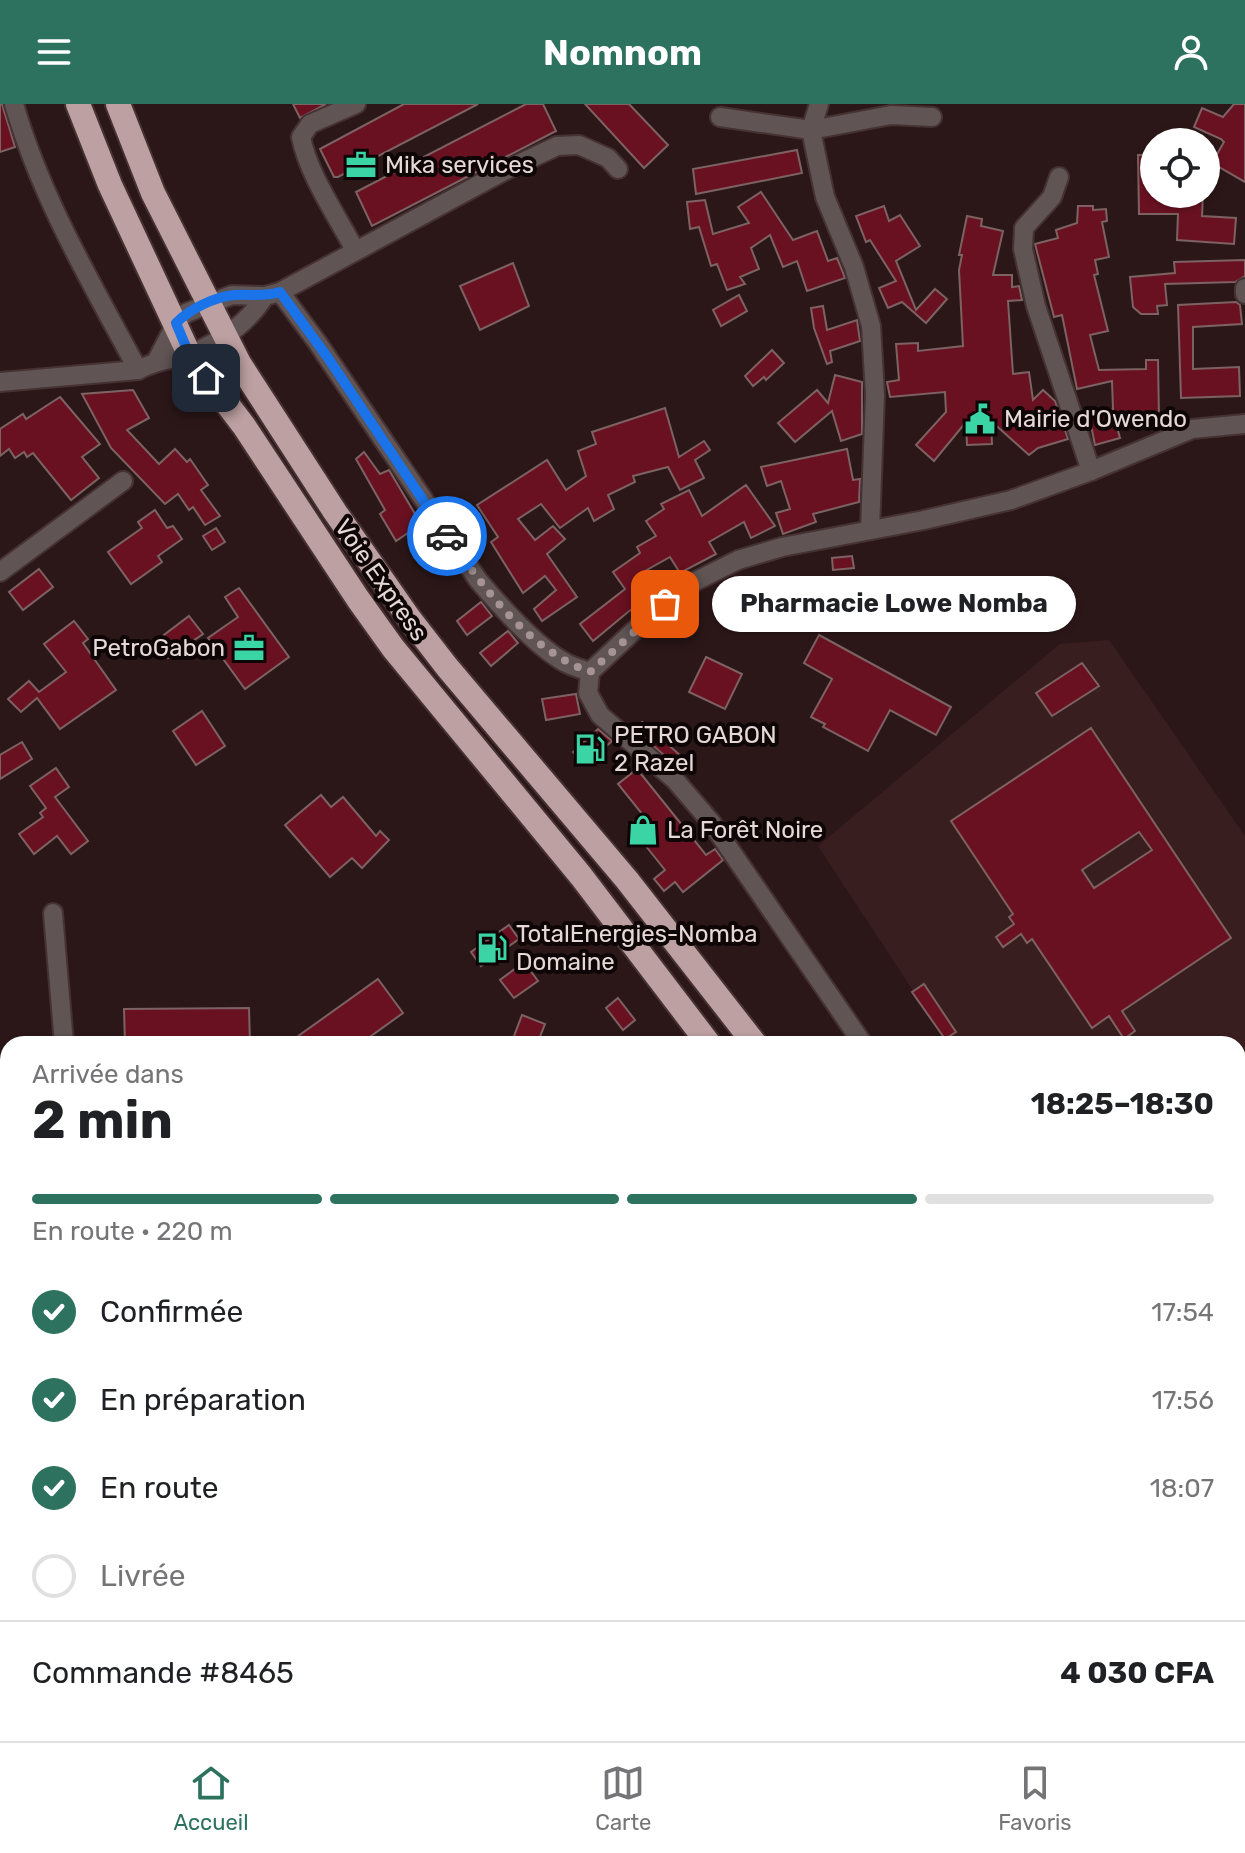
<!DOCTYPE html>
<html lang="fr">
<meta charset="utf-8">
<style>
:root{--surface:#fff;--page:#f6f6f6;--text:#202124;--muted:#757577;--line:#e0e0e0;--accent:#2c725e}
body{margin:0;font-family:Rubik,sans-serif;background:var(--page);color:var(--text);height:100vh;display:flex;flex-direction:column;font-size:30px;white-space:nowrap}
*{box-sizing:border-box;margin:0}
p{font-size:26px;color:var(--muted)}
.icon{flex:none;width:44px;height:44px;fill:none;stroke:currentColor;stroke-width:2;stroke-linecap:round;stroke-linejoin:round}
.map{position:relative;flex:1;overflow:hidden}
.sheet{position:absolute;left:0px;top:932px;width:1246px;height:706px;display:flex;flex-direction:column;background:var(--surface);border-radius:24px 24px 0 0;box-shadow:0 2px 6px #0004}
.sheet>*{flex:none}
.buttons{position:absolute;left:1140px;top:24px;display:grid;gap:16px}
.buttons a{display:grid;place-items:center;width:80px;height:80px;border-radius:50%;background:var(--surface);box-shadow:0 2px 6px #0004;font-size:40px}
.pin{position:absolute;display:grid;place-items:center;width:68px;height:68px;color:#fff;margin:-34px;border-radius:16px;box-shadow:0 4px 12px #0006}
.courier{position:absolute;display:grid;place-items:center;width:80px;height:80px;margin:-40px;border:6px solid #1a73e8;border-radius:50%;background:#fff;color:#222;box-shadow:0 2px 10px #0007}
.bubble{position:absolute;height:56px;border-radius:28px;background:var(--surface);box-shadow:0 2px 6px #0004;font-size:26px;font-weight:700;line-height:56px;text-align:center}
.summary em{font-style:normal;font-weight:700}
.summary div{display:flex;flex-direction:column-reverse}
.summary{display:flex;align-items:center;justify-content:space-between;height:136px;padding:0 32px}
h1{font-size:52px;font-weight:700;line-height:60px}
.bar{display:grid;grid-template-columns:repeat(4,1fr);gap:12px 8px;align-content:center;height:96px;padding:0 32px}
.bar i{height:10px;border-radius:6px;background:var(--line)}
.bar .active{background:var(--accent)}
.bar p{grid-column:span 4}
.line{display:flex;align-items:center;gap:20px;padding:0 32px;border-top:2px solid var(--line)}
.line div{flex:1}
ol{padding:0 32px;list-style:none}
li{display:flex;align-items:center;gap:24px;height:88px}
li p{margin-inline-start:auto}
li .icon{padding:8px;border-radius:50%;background:var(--accent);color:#fff;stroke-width:4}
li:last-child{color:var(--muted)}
li i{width:44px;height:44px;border:4px solid var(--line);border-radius:50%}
header{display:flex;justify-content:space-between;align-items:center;height:104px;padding:0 32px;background:var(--accent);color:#fff;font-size:36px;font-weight:700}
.menu{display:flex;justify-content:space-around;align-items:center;height:112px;border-top:2px solid var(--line);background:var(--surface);font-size:22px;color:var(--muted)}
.menu a{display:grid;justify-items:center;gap:4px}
.menu .active{color:var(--accent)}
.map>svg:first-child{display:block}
.built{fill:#391e1f}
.building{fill:#6a1121;stroke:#7c6262;stroke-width:2;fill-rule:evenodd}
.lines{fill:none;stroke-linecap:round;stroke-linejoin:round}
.minor-casing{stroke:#463233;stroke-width:22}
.highway-casing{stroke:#463233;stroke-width:28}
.minor{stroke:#605454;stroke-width:18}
.highway{stroke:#bda0a1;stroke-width:24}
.done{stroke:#a69495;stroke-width:8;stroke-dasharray:0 14.4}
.route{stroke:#1a73e8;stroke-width:10}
.labels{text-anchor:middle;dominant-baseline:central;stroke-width:8;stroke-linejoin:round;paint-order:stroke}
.poi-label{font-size:24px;fill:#e7d8d8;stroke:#0e0606;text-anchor:start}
.street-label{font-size:24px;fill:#e7d8d8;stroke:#0e0606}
</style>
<header><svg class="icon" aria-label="menu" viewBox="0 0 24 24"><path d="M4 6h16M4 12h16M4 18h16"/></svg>Nomnom<svg class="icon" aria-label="person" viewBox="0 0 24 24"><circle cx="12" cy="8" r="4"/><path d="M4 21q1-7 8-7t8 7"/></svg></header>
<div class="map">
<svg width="1245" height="1637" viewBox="0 0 1245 1637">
<rect width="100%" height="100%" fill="#2c1718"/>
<path class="built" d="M1109 536 1245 732V1350L1238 1352V940H948L818 742 1060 540Z"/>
<g class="building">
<path d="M0 0H2L15 43 0 48Z"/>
<path d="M293 0H326L300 14Z"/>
<path d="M404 0H478L338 73H334L320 45Z"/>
<path d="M526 0H543L556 27 372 122 356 88Z"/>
<path d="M585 0H629L668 41 644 64Z"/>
<path d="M1234 0H1245V78L1212 59 1224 38 1221 35 1194 23 1202 4 1223 13Z"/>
<path d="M797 46 802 69 696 90 693 65Z"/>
<path d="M1138 51H1154V90H1203L1202 112 1236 114 1234 140 1177 136 1178 110H1139Z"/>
<path d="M761 88 793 136 817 127 828 157 837 154 845 174 807 187 797 157 783 163 770 131 751 144 759 165 740 173 745 180 727 186 717 160 711 162 699 123 690 125 687 98 705 96 713 130 749 119 738 103Z"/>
<path d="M884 102 889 117 900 111 920 142 896 157 916 206 935 185 947 195 926 219 902 198 888 204 879 184 896 177 870 136 866 138 856 112Z"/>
<path d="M1078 102H1093V106L1106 105 1107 117 1102 118 1109 153 1095 156 1098 170 1094 171 1108 227 1090 231 1099 266 1146 265V256H1158L1159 315 1115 316 1120 334 1095 341 1090 316 1087 315 1113 305 1112 277 1077 285 1062 211 1054 213 1035 140 1058 134 1056 126 1077 119Z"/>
<path d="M967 112 982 115 981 122 1003 127 993 171H1012V183L1019 182 1022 196 1008 197 1013 270 1029 268 1033 296 1043 286 1055 297 1068 335 1038 344 1029 351 991 317 992 340 967 341 966 318 934 357 916 341 946 308 945 288 890 293 887 278 899 276 896 240 918 239V247L963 242 959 166 962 151H959Z"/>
<path d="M1245 156V172L1235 178 1165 180 1167 201 1157 202 1158 210H1141L1133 203 1130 173 1175 169 1174 158Z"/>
<path d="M513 159 529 202 480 226 460 182Z"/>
<path d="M739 191 747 207 721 222 713 206Z"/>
<path d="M1236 198 1240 201 1242 220 1193 223V265L1239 263 1240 292 1181 294 1178 201Z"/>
<path d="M823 202 827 226 857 216 860 237 830 247 832 258 827 260 814 224 811 204Z"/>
<path d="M772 246 784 259 766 276 764 273 753 282 745 272Z"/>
<path d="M835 271 862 278V330L841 337 832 307 795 338 778 319 817 286 828 299Z"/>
<path d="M133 286 149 314 127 326 159 360 175 345 187 358 190 355 208 381 201 386 220 412 205 421 193 403 189 406 178 390 165 400 111 344 82 290Z"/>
<path d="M60 293 100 340 82 353 99 374 71 396 33 349 27 353 24 348 15 354 9 345 0 352V325L23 310 26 315Z"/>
<path d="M665 304 679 353 704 337 710 346 695 356 704 374 680 386 668 363 633 372 635 378 608 391 614 405 594 417 588 404 560 424 541 400 518 415 535 436 553 422 565 435 547 450 577 493 542 517 534 505 556 486 545 472 523 489 491 438 498 433 477 401 547 356 566 386 586 372 578 347 596 340 592 328Z"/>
<path d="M847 345 853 376 860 375 859 398 813 410 816 418 783 430 776 409 790 405 781 377 767 382 761 363Z"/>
<path d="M364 348 380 370 389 366 421 420 396 437 380 410 385 406 356 355Z"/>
<path d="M746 381 775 422 751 434 744 418 709 438 716 450 680 469 670 453 645 467 659 486 628 508 593 537 580 520 625 485 613 468 640 449 637 443 656 432 646 417 664 405 661 400 689 386 702 412Z"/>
<path d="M155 406 167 424 173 422 182 435 158 452 162 458 131 480 108 448 142 424 138 418Z"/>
<path d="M216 424 225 438 212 446 203 432Z"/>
<path d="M852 452 854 464 833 466 832 454Z"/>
<path d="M39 465 53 483 23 506 9 488Z"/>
<path d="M239 484 289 553 245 585 208 534 238 513 225 493Z"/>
<path d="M481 498 492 512 467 531 457 517Z"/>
<path d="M189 512 203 530 168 554 156 537Z"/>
<path d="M74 517 88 535 83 539 116 586 60 625 37 594 21 608 8 595 29 577 39 588 66 568 44 540Z"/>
<path d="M508 527 518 539 491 562 480 549Z"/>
<path d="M819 531 951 603 936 631 890 606 868 647 823 623 825 620 811 613 832 575 804 559Z"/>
<path d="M706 553 742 570 725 605 689 588Z"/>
<path d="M1082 559 1099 582 1052 612 1036 589Z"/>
<path d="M576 590 580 610 546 616 542 595Z"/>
<path d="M202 607 225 642 196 661 173 627Z"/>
<path d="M642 618 680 651 673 659 635 626Z"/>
<path d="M1091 624 1231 834 1122 907 1135 927 1124 935 1109 912 1092 924 1032 835 1027 839 1021 830 1003 843 996 833 1014 820 1009 813 1013 810 951 717ZM1139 728 1152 746 1094 784 1082 766Z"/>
<path d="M598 625 612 637 585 661 573 648Z"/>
<path d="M22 638 32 655 0 675V651Z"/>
<path d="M56 664 69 683 55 693 88 737 71 750 57 732 34 750 19 730 43 713 40 709 46 704 30 682Z"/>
<path d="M637 665 706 751 715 745 723 756 683 788 675 778 664 787 654 775 665 766 629 721 643 711 618 680Z"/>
<path d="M321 691 331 703 343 693 376 732 380 727 389 736 362 764 352 754 330 773 285 721Z"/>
<path d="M509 821 519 835 481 862 471 848Z"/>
<path d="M524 858 538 877 514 894 500 876Z"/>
<path d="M378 875 403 909 360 940H287Z"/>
<path d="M924 880 956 928 945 935 912 888Z"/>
<path d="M618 894 635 916 623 926 606 904Z"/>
<path d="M249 904 250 940H125L124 905Z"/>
<path d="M522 911 545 920 537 940H511Z"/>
</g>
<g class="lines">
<g class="minor-casing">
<g id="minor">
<path d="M14 0C41 94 92 180 138 266"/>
<path d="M819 0 811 26 891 11 932 13"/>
<path d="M720 13 811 26 825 93 854 163 871 222 875 291 870 426"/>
<path d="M1059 73 1052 93 1024 124 1023 145 1036 202 1091 367"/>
<path d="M355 146C337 112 308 70 301 33L310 20 356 0"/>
<path d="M1245 184V190"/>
<path d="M280 188 317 238 478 476C500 502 536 543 566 559 573 563 582 565 590 568"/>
<path d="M157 256 176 219 186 209 232 191 265 192 280 188 506 66 557 42 579 41 608 54 618 65"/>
<path d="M0 278 138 266C158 255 172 256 192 249 223 237 247 220 265 192"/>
<path d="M0 468 123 377"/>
<path d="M53 809 64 940"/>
<path d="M863 940 711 718 675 676 600 611 588 589 590 568 641 520 690 480 738 456 782 443 924 416 1011 396 1091 367 1192 325 1245 320"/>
<path d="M0 980H8"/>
<path d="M0 1321H8"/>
<path d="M1238 1367 1245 1365"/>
<path d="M1238 1419 1245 1430"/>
<path d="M83 1630V1637"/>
<path d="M352 1630 353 1637"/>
</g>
</g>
<g class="highway-casing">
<g id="highway">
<path d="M78 0 110 81 189 250 244 322 358 495 393 544 581 772 709 940"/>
<path d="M118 0 153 89 239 259 335 408 409 514 447 563 627 776 755 940"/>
<path d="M1082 1630 1085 1637"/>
<path d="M1112 1630 1115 1637"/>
</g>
</g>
<use href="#minor" class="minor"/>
<use href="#highway" class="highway"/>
</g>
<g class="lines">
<path class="done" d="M447 432C485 485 527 545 590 568L665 500"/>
<path class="route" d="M206 274 189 250 176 219C190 205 214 193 234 191 251 190 264 193 280 188L328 254 447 432"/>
</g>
<defs>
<g id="office-bare" transform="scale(2.4)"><path d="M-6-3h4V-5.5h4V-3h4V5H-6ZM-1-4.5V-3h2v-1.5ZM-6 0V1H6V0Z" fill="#3ad4a5" stroke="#0e0606" stroke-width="2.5" paint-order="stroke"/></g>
<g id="civic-bare" transform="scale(2.4)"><path d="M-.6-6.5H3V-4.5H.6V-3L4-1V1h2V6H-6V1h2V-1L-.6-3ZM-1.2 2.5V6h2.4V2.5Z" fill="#3ad4a5" stroke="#0e0606" stroke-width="2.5" paint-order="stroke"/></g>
<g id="fuel-bare" transform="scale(2.4)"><path d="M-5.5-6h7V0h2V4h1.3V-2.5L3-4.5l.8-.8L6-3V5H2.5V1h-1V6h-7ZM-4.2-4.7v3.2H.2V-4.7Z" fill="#3ad4a5" stroke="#0e0606" stroke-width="2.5" paint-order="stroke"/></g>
<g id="shop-bare" transform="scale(2.4)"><path d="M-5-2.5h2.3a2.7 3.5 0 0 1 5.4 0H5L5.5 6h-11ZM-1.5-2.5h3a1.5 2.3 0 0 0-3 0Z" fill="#3ad4a5" stroke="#0e0606" stroke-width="2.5" paint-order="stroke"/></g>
</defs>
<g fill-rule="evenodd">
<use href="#office-bare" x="361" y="61"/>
<use href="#civic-bare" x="980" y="315"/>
<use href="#office-bare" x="249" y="544"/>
<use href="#fuel-bare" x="590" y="645"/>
<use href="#shop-bare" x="643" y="726"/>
<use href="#fuel-bare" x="492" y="844"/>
</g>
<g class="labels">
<g class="poi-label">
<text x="385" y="61">Mika services</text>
<text x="1004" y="315">Mairie d'Owendo</text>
<text x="225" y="544" text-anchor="end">PetroGabon</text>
<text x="614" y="631">PETRO GABON<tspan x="614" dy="28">2 Razel</tspan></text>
<text x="667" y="726">La Forêt Noire</text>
<text x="516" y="830">TotalEnergies-Nomba<tspan x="516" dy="28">Domaine</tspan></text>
</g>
<g class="street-label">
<text transform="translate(381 476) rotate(55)">Voie Express</text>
</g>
</g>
</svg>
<div class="buttons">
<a><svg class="icon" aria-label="locate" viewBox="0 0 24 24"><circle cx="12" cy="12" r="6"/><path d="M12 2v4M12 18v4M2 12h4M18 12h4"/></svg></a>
</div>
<div class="pin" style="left:665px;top:500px;background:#ea580c"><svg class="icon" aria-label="bag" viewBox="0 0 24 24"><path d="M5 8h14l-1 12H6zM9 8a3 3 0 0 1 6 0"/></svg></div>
<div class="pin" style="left:206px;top:274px;background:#1f2937"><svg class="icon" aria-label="home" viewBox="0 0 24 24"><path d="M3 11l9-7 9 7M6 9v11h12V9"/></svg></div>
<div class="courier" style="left:447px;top:432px"><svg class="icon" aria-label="car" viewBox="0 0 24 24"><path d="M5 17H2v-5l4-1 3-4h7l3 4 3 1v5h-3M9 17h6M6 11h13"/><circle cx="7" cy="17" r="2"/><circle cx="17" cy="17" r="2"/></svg></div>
<div class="bubble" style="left:712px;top:472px;width:364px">Pharmacie Lowe Nomba</div>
<section class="sheet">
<div class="summary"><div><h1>2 min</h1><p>Arrivée dans</p></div><em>18:25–18:30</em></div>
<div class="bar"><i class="active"></i><i class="active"></i><i class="active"></i><i></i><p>En route · 220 m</p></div>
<ol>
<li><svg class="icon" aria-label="check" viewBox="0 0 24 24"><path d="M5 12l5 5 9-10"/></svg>Confirmée<p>17:54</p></li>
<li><svg class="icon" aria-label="check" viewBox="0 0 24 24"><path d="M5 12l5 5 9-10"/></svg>En préparation<p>17:56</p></li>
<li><svg class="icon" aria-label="check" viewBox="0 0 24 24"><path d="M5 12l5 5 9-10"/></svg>En route<p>18:07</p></li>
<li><i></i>Livrée</li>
</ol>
<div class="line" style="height:104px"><div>Commande #8465</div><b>4 030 CFA</b></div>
</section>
</div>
<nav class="menu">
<a class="active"><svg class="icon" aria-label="home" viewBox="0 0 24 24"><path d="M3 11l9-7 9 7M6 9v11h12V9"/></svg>Accueil</a>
<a><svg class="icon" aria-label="map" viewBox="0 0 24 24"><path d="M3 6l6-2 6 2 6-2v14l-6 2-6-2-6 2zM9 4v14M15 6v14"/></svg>Carte</a>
<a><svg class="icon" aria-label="saved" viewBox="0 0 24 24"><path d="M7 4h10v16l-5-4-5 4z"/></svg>Favoris</a>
</nav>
